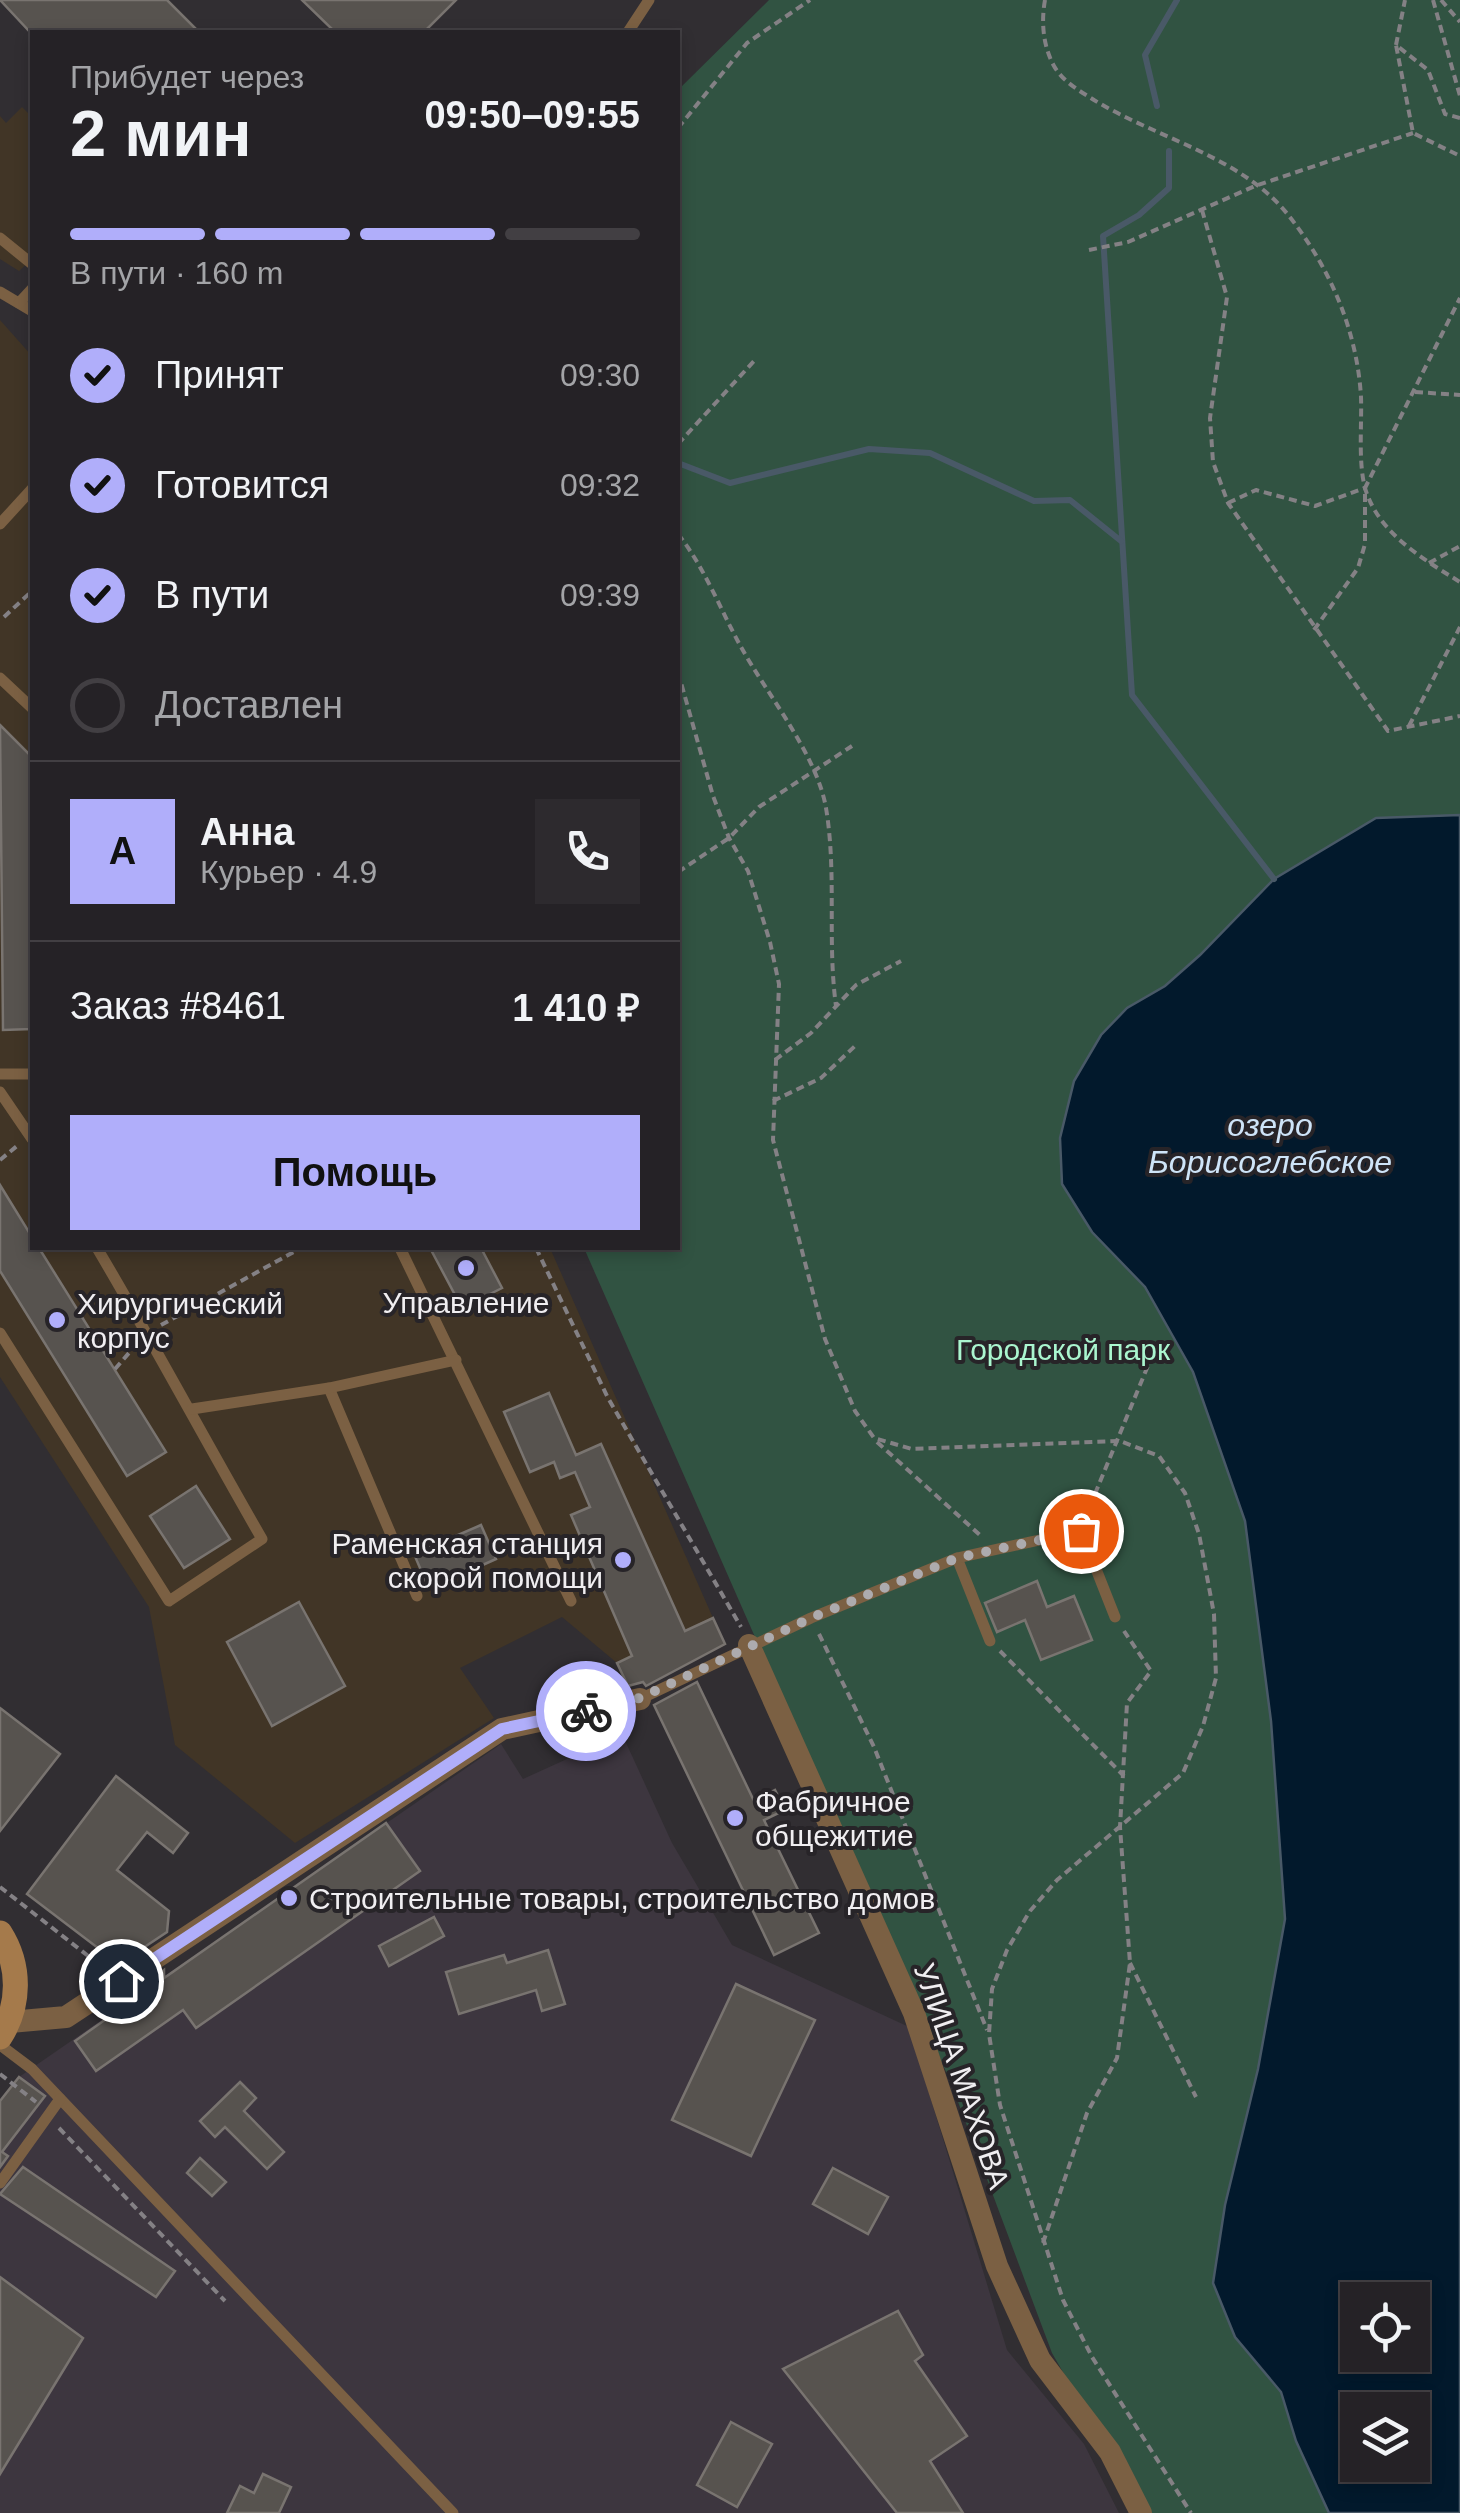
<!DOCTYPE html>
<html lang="ru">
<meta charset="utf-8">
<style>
:root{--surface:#252226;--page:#2d2a2e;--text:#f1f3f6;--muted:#a3a4a7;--line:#423f43;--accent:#b0aefa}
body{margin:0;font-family:Helvetica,sans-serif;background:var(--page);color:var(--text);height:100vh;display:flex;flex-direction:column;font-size:38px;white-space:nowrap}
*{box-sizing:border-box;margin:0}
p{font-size:32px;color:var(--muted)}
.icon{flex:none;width:55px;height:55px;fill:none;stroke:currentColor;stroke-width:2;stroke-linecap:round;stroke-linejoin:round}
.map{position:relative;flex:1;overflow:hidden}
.sheet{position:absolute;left:30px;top:30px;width:650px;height:1220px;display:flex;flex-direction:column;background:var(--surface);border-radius:0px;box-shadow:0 5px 15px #0003,0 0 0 2px var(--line)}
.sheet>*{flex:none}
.buttons{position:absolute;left:1340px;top:2282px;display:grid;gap:20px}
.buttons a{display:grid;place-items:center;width:90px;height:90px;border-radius:0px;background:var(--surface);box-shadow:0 5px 15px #0003,0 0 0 2px var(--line);font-size:50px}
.pin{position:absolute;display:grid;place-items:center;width:85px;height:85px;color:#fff;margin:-42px;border:5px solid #fff;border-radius:50%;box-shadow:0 2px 10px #0007}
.courier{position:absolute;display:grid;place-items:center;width:100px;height:100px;margin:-50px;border:8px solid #b0aefa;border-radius:50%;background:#fff;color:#222;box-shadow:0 2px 12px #0007}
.overview em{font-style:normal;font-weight:700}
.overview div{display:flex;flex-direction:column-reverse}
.overview{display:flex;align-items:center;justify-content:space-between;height:170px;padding:0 40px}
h1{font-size:65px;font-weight:700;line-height:75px}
.bar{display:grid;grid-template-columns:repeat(4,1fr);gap:15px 10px;align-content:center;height:120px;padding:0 40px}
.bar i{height:12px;border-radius:8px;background:var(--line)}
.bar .selected{background:var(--accent)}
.bar p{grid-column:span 4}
.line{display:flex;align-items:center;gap:25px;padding:0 40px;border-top:2px solid var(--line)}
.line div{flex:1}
.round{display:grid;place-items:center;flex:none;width:105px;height:105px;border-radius:0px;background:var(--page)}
ol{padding:0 40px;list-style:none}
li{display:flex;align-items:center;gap:30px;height:110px}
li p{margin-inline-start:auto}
li .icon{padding:10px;border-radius:50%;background:var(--accent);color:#111;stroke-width:4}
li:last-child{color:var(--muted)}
li i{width:55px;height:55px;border:5px solid var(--line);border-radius:50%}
.action{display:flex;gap:20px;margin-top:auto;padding:20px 40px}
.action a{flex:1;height:115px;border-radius:0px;background:var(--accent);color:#111;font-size:40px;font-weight:700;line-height:115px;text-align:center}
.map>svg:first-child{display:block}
.built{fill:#3d363f}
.education{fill:#413526}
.green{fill:#315342;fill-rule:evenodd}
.water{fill:#02192c;stroke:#495967;stroke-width:2.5;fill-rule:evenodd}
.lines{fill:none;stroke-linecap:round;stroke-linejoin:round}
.stream{stroke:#495967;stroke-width:6}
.building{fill:#57534f;stroke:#797470;stroke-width:2.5}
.path{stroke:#848185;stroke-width:4;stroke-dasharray:8 5;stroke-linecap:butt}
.lane{stroke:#7b6043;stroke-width:11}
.street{stroke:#7b6043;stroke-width:22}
.secondary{stroke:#a57a4b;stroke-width:25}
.done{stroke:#adabae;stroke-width:10;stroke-dasharray:0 18}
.route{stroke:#b0aefa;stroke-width:12}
.poi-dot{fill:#b0aefa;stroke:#272428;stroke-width:4}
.labels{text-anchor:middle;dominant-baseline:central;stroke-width:8;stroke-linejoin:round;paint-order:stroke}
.poi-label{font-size:30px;fill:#f0eef1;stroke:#272428;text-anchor:start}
.park-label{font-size:30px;fill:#aaf6cf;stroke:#272428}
.street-label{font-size:30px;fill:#f0eef1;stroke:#272428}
.water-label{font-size:32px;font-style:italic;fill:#cee4f8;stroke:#272428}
</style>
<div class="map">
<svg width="1460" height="2513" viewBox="0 0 1460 2513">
<rect width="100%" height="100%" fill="#312e32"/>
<path class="built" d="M622 1734 672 1843 732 1945 909 2027 1007 2350 1084 2444 1119 2513H0V2101L19 2077 501 1744 523 1779Z"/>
<g class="education">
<path d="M22 107 32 117V259L19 271 0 259V116L6 123Z"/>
<path d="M0 320 32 356V1248H550L713 1618 617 1663 562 1617 460 1668 494 1718 295 1843 175 1745 149 1607 0 1377Z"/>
</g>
<path class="green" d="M769 0H1460V2513H1144L1052 2353 951 2083 584 1248H678V90ZM1358 2300H1412V2355H1358ZM1358 2410H1412V2465H1358Z"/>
<path class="water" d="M1460 815V2513H1329L1296 2441 1281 2392 1235 2337 1213 2283 1225 2205 1258 2069 1285 1919 1271 1721 1245 1521 1193 1372 1145 1287 1092 1232 1062 1184 1060 1138 1074 1081 1101 1035 1127 1008 1165 986 1200 955 1274 879 1376 818ZM1358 2300H1412V2355H1358ZM1358 2410H1412V2465H1358Z"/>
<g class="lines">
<g class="stream">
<path d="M1157 106 1145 55 1177 0"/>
<path d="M1169 151V188L1139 215 1103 236 1132 695 1274 879"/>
<path d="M678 463 730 483 869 449 930 453 1034 501 1070 500 1121 541"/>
</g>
</g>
<g class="building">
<path d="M0 0H167L199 32H30Z"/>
<path d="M302 0H456L424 32H335Z"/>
<path d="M0 725 32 757V1029L3 1030Z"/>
<path d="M0 1185 32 1237V1248H39L166 1452 127 1476 0 1271Z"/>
<path d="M430 1248H481L502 1288 462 1308Z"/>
<path d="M549 1393 576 1455 601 1444 685 1631 713 1618 725 1644 646 1686 643 1682 628 1686 617 1663 632 1656 571 1515 590 1507 575 1472 560 1478 554 1462 530 1472 504 1412Z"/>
<path d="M196 1486 230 1539 184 1568 150 1516Z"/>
<path d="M481 1525 496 1559 429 1589 414 1554Z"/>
<path d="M1037 1581 1047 1607 1074 1596 1092 1640 1041 1660 1025 1620 997 1632 985 1603Z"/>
<path d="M299 1602 345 1686 272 1726 227 1642Z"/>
<path d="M697 1682 754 1801 775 1790 785 1810 764 1820 819 1933 774 1955 654 1705Z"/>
<path d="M0 1708 60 1754 0 1831Z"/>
<path d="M116 1776 188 1833 173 1853 147 1832 117 1870 169 1911 167 1932 119 1964 27 1894Z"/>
<path d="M386 1823 420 1871 196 2028 183 2010 96 2071 75 2041 150 1988 144 1984 164 1970V1978Z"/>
<path d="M434 1917 444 1936 389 1966 379 1946Z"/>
<path d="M548 1950 565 2004 542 2011 536 1990 459 2014 446 1972 504 1955 507 1963Z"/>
<path d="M736 1984 815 2020 751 2156 672 2120Z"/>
<path d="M19 2077 45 2096 2 2152 8 2156 0 2167V2101Z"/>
<path d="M240 2082 256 2098 244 2111 284 2152 267 2169 225 2127 215 2137 200 2121Z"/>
<path d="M200 2158 226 2182 212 2196 187 2173Z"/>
<path d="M23 2167 175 2271 156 2297 0 2194Z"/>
<path d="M833 2168 888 2197 868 2234 813 2204Z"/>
<path d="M0 2277 83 2338 0 2474Z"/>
<path d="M898 2311 923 2355 915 2361 967 2436 930 2461 963 2513H897L783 2369Z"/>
<path d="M731 2422 772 2444 737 2507 697 2485Z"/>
<path d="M263 2474 291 2487 279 2513H227L240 2486 254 2493Z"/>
</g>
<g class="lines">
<g class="path">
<path d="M1045 0C1041 22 1043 46 1054 66 1063 82 1080 91 1094 100 1156 138 1243 157 1289 216 1330 268 1357 330 1361 397 1362 424 1358 461 1365 488 1378 533 1423 559 1460 582"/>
<path d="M1433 0 1460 96"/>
<path d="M1441 0 1460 22"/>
<path d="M1396 45 1405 0"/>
<path d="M1460 118 1445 114 1428 70 1396 45 1413 133 1460 156"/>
<path d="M678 128 747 43 810 0"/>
<path d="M1202 210 1227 297 1210 418 1213 462 1228 503 1388 731 1460 716"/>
<path d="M1089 250 1128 242 1255 186 1413 133"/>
<path d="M1415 392 1460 395"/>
<path d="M678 444 754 361"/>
<path d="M1228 503 1256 490 1315 506 1365 488"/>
<path d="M678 534C705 568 720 609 741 647 767 694 817 755 826 808 837 874 827 940 836 1006"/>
<path d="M1429 563 1460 546"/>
<path d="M4 617 32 591"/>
<path d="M1314 630 1358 568 1365 544V488L1460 298"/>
<path d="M678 672 713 796 729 838 748 871 770 942 779 984 773 1140 825 1339 855 1411 874 1438 912 1449 1120 1441 1159 1456 1185 1493 1199 1534 1214 1614 1216 1678 1203 1726 1183 1773 1057 1880 1030 1911 1007 1950 992 1989 989 2034 1000 2105 1063 2300 1092 2357 1191 2513"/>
<path d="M1409 726 1460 627"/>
<path d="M678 872 729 838 759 807 852 746"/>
<path d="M775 1060 811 1033 856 985 901 961"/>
<path d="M773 1101 821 1078 855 1046"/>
<path d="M0 1160 17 1146"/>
<path d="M536 1248 608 1398 741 1627"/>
<path d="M161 1325 301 1248"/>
<path d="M115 1369 135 1346"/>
<path d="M877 1442 981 1536"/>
<path d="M1085 1518 1159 1339"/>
<path d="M819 1634 874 1747 987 2030"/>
<path d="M1000 1651 1124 1776"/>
<path d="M0 1887 101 1966"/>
<path d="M1130 1963 1196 2097"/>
<path d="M0 2074 36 2102"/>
<path d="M59 2128 225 2301"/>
<path d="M1043 2243 1087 2113 1117 2058 1130 1963 1120 1827 1127 1703 1151 1671 1124 1631"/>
</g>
<g class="lane">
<path d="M628 32 649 0"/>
<path d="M0 238 32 264"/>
<path d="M0 292 32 311"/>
<path d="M19 303 32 289"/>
<path d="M0 524 32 489"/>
<path d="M0 678 32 708"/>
<path d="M0 1074H32"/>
<path d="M0 1092 32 1139"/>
<path d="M400 1248 571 1601"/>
<path d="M0 1333 169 1601 262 1539C206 1442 154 1344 97 1248"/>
<path d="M329 1388 417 1596"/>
<path d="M192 1409 329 1388 456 1360"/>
<path d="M957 1558 990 1641"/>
<path d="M640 1699 811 1618 957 1558 1081 1531 1115 1617"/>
<path d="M0 2045 32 2069 453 2513"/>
<path d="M0 2183 60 2099"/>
</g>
<g class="street">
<path d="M749 1645 914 2013 997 2266 1040 2360 1110 2452 1141 2513"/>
<path d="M10 2022 66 2017 502 1729 640 1699"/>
</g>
<path class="secondary" d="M0 1933C21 1966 20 2006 0 2037"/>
</g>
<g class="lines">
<path class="done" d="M586 1711 640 1698 811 1618 957 1558 1081 1531"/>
<path class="route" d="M121 1981 502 1729 586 1711"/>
</g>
<g class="poi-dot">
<circle cx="466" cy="1268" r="10"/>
<circle cx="57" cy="1320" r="10"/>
<circle cx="623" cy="1560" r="10"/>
<circle cx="735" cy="1818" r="10"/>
<circle cx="289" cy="1898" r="10"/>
</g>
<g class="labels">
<g class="poi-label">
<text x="466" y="1302" text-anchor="middle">Управление</text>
<text x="77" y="1303">Хирургический<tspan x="77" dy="34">корпус</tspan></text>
<text x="603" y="1543" text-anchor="end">Раменская станция<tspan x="603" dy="34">скорой помощи</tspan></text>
<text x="755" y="1801">Фабричное<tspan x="755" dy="34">общежитие</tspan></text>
<text x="309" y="1898">Строительные товары, строительство домов</text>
</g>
<g class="park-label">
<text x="1063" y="1349">Городской парк</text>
</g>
<g class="street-label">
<text transform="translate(962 2076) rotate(71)">УЛИЦА МАХОВА</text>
</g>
<g class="water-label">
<text x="1270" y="1125">озеро<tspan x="1270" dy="37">Борисоглебское</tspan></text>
</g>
</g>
</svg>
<div class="buttons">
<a><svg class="icon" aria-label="locate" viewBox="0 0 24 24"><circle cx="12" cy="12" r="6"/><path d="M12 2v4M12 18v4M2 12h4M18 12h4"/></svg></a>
<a><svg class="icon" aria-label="layers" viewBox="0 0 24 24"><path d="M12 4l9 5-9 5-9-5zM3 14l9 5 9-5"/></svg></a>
</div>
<div class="pin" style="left:1081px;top:1531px;background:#ea580c"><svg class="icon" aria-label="bag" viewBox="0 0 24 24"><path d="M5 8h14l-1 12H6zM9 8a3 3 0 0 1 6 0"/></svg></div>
<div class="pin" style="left:121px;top:1981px;background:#1f2937"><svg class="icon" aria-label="home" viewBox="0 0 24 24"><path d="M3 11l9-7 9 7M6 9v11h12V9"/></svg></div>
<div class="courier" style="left:586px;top:1711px"><svg class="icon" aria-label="bike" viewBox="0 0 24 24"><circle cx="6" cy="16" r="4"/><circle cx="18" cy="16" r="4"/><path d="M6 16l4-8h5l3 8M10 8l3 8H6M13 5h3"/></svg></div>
<section class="sheet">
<div class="overview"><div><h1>2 мин</h1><p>Прибудет через</p></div><em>09:50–09:55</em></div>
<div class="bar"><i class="selected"></i><i class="selected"></i><i class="selected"></i><i></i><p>В пути · 160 m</p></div>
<ol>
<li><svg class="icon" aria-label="check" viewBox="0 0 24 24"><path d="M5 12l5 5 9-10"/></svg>Принят<p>09:30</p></li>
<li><svg class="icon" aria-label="check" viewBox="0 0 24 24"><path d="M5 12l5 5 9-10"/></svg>Готовится<p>09:32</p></li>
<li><svg class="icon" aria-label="check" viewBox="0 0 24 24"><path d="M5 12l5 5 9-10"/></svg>В пути<p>09:39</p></li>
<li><i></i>Доставлен</li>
</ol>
<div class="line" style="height:180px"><b class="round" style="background:var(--accent);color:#111">А</b><div><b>Анна</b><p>Курьер · 4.9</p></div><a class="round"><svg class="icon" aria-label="phone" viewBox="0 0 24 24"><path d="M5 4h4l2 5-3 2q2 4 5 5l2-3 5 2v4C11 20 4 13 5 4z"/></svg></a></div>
<div class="line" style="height:130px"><div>Заказ #8461</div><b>1 410 ₽</b></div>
<div class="action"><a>Помощь</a></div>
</section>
</div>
